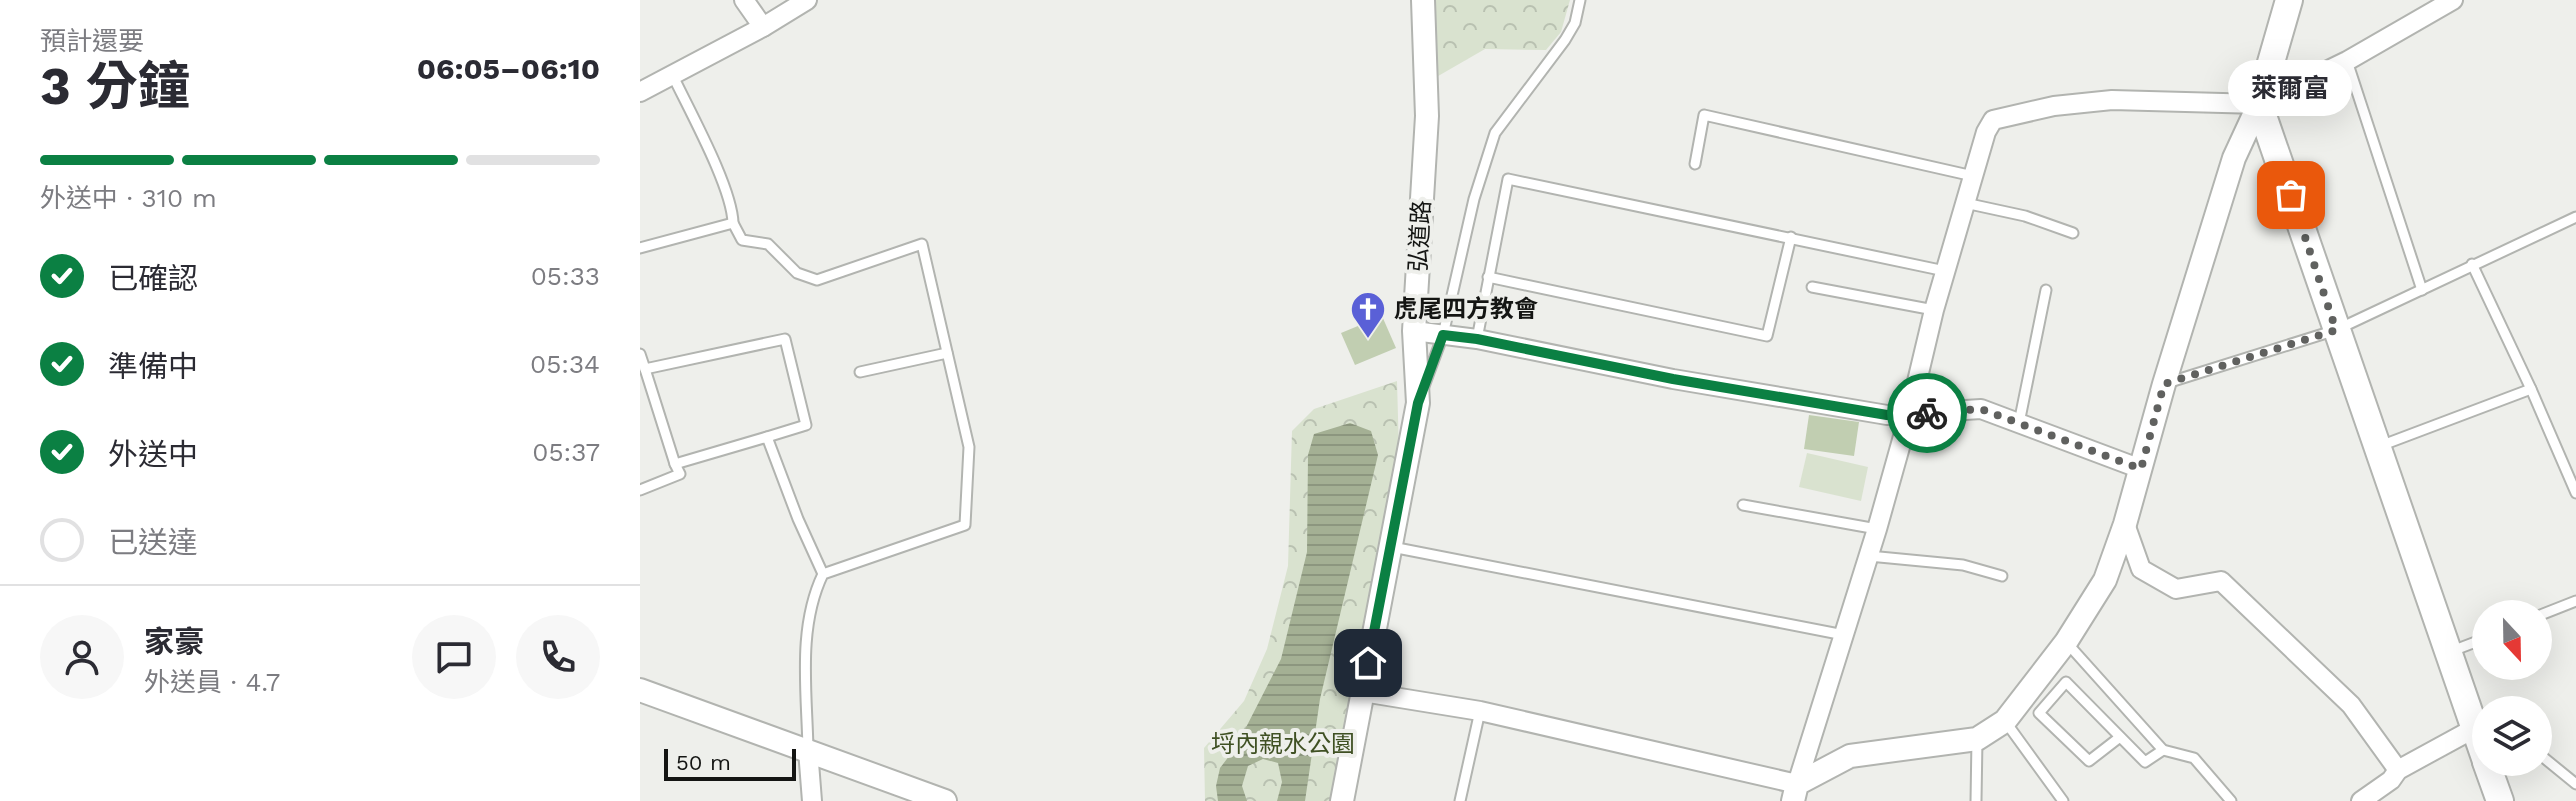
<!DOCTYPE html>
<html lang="zh-TW">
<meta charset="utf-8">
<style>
:root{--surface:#fff;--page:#f7f7f7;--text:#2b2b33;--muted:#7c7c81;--line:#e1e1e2;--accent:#0b8043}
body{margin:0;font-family:"Work Sans","Noto Sans TC",sans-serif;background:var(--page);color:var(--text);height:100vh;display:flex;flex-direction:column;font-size:30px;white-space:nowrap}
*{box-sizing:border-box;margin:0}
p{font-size:26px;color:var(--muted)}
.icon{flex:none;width:44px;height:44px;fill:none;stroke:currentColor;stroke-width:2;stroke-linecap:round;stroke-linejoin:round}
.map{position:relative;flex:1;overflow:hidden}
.side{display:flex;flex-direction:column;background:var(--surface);width:640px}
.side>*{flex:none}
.needle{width:52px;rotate:158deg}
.controls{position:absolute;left:1832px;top:600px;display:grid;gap:16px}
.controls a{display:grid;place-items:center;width:80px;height:80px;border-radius:50%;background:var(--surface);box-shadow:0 8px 32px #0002;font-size:40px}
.scale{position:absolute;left:24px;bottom:20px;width:132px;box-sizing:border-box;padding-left:8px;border:4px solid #141513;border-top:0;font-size:22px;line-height:28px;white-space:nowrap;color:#141513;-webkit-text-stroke:6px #eeefeb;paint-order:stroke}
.pin{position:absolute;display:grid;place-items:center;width:68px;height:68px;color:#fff;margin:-34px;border-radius:16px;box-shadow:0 4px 12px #0006}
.courier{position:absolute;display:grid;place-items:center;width:80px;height:80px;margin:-40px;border:6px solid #0b8043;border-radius:50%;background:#fff;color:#222;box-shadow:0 2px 10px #0007}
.bubble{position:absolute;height:56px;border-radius:28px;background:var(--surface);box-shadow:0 8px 32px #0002;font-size:26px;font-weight:700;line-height:56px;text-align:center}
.summary em{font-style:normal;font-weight:700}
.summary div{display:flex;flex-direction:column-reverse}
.summary{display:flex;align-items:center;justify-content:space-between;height:136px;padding:0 40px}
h1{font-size:52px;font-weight:700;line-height:60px}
.bar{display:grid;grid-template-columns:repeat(4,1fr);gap:12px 8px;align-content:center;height:96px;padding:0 40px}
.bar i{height:10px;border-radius:6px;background:var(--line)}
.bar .current{background:var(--accent)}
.bar p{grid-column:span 4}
.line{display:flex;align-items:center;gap:20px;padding:0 40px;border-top:2px solid var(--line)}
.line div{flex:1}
.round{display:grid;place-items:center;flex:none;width:84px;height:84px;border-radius:42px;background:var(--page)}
ol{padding:0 40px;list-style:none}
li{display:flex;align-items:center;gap:24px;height:88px}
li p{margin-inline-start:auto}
li .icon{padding:8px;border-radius:50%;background:var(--accent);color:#fff;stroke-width:4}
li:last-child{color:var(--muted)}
li i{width:44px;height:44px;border:4px solid var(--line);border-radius:50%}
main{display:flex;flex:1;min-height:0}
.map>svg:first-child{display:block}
.grass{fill:#d9e2cf}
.park{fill:url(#park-crowns)}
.water{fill:url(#water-rules)}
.building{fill:#c1ceb1}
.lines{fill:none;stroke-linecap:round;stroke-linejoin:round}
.service-casing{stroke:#b2b4b0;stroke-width:13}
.minor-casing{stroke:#b2b4b0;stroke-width:22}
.tertiary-casing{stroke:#b2b4b0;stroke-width:26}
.secondary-casing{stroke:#b2b4b0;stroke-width:30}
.service{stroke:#fff;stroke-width:9}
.minor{stroke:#fff;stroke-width:18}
.tertiary{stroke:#fff;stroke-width:22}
.secondary{stroke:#fff;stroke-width:26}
.done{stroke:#60615f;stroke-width:8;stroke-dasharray:0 14.4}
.route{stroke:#0b8043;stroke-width:10}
.labels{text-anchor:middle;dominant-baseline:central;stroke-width:8;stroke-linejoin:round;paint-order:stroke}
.street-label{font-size:24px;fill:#141513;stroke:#eeefeb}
.poi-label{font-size:24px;font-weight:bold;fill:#141513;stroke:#eeefeb;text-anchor:start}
.park-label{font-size:24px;fill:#3f5023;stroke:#eeefeb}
</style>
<main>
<section class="side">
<div class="summary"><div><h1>3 分鐘</h1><p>預計還要</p></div><em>06:05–06:10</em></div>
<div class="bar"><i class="current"></i><i class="current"></i><i class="current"></i><i></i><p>外送中 · 310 m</p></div>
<ol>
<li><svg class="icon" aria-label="check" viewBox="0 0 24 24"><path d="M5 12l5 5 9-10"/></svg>已確認<p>05:33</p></li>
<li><svg class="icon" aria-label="check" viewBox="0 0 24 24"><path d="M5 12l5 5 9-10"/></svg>準備中<p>05:34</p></li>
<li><svg class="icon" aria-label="check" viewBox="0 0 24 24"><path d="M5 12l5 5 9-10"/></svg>外送中<p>05:37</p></li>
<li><i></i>已送達</li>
</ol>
<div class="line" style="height:144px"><a class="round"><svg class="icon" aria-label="person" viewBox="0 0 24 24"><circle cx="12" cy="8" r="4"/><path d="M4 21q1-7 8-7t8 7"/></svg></a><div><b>家豪</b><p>外送員 · 4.7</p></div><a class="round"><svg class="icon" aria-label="chat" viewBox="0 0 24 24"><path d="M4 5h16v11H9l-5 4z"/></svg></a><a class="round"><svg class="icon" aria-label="phone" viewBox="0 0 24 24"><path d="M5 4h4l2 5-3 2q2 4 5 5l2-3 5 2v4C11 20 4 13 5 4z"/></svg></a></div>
</section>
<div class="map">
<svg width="1936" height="801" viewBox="0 0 1936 801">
<defs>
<pattern id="park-crowns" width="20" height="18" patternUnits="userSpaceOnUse" patternTransform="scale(2)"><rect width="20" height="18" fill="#d9e2cf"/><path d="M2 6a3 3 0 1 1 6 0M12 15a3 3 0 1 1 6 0" fill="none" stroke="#b9c1b1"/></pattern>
<pattern id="water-rules" width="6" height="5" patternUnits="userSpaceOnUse" patternTransform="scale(2)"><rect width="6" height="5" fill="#a4b094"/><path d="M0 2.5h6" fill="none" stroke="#8c967f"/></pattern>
</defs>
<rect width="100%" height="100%" fill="#eeefeb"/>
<path class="grass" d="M1167 453 1228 467 1221 501 1159 487Z"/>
<g class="park">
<path d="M791 0H930L921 32 906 50 845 49 793 79Z"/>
<path d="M757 381 759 453 690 801H565L564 748 604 701 627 649 648 566 652 431 674 409Z"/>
</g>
<path class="water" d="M710 423 731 431 738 455 680 699 665 801H637L642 782 638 763 623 759 608 766 602 786 607 801H578L576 786 580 768 596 747 641 659 667 552 668 455 674 434Z"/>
<g class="building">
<path d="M742 316 756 348 715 365 701 333Z"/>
<path d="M1169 415 1219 422 1214 456 1164 449Z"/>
</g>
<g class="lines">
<g class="service-casing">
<g id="service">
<path d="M1707 61 1782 290"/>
<path d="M1055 164 1064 115 1333 176"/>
<path d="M1325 203 1385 216 1433 233"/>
<path d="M93 223 102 240 128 244 157 273 177 280 282 244 329 447 325 525 183 574C157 628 167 692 168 750"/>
<path d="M0 248 93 223C92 187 49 110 32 74"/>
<path d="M848 277 1127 336 1151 237"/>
<path d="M1172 287 1294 310"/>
<path d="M837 339 868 179 1305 271"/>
<path d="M0 354 5 369 145 339 166 425 127 437"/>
<path d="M5 369 35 464"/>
<path d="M220 372 307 353"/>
<path d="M1527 383 1696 330 1936 217"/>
<path d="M783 389 803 335 834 199 855 133 925 40 935 23 940 0"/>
<path d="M1891 389 1936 493"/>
<path d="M1379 423 1406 290"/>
<path d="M1740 446 1891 389 1832 264"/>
<path d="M0 490 40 474 35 464 127 437 158 519 183 574"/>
<path d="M1103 505 1237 529"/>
<path d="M752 547 1204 635"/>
<path d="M1229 556 1323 565 1362 576"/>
<path d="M1898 616 1936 601"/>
<path d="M1427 643 1523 750 1554 758 1591 801"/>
<path d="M1812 651 1846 638"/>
<path d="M1365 721 1423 801"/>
<path d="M1480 737 1449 761 1399 713 1426 682 1505 762 1523 750"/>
<path d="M1898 753 1936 784"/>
<path d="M820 801 840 711"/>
<path d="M1336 801 1337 739"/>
</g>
</g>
<g class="minor-casing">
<g id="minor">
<path d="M104 0 123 27"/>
<path d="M0 92 123 27 167 0"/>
<path d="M774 331 837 339 1033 379 1247 415 1341 409 1501 469"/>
<path d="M1485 524 1501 569 1536 589 1581 581 1711 705 1758 770"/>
<path d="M723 692 840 711 1157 784 1237 529 1269 415 1294 310 1346 132 1353 120 1414 106 1472 100 1619 104 1707 61 1813 0"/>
<path d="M168 750 172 801"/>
<path d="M1721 801 1751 780 1758 770 1835 728"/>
</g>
</g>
<g class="tertiary-casing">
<g id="tertiary">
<path d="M0 690 305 801"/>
<path d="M702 801 778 403 774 331 787 116 783 0"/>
<path d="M1153 801 1157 784 1210 756 1337 739 1365 721 1426 642 1465 580 1485 524 1524 384 1594 158 1619 104"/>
</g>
</g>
<g class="secondary-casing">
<g id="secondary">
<path d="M1649 0 1619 104 1846 761"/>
<path d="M1846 762 1860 801"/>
</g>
</g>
<use href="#service" class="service"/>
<use href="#minor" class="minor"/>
<use href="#tertiary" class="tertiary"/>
<use href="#secondary" class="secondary"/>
</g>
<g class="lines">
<path class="done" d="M1287 413 1341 409 1501 469 1524 384 1696 330 1651 195"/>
<path class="route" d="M728 663 778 403 803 335 837 339 1033 379 1247 415 1287 413"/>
</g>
<defs>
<g id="church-pin" transform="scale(1.8)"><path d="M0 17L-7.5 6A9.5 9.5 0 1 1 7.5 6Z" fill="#5a60d7" stroke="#eeefeb"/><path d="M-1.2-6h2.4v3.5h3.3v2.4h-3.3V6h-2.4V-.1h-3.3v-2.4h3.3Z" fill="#fff"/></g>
</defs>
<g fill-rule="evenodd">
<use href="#church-pin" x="728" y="309"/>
</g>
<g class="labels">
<g class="street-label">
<text transform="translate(780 236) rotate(-87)">弘道路</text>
</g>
<g class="poi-label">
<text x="754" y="309">虎尾四方教會</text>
</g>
<g class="park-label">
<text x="643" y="744">埒內親水公園</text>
</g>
</g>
</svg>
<div class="controls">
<a><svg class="needle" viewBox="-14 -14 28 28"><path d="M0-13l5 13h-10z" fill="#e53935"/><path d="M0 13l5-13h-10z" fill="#7c7c81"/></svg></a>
<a><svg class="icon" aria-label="layers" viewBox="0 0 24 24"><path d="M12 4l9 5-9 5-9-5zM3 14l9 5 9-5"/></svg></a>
</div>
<div class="scale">50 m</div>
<div class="pin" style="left:1651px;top:195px;background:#ea580c"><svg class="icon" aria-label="bag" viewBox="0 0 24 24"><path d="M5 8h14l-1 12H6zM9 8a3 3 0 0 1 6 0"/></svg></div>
<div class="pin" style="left:728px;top:663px;background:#1f2937"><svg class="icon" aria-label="home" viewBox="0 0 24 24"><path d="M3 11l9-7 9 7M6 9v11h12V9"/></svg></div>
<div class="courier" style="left:1287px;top:413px"><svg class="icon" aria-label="bike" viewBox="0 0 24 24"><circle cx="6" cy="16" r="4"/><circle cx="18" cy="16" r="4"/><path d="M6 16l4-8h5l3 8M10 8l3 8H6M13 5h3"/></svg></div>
<div class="bubble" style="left:1588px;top:60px;width:124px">萊爾富</div>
</div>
</main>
